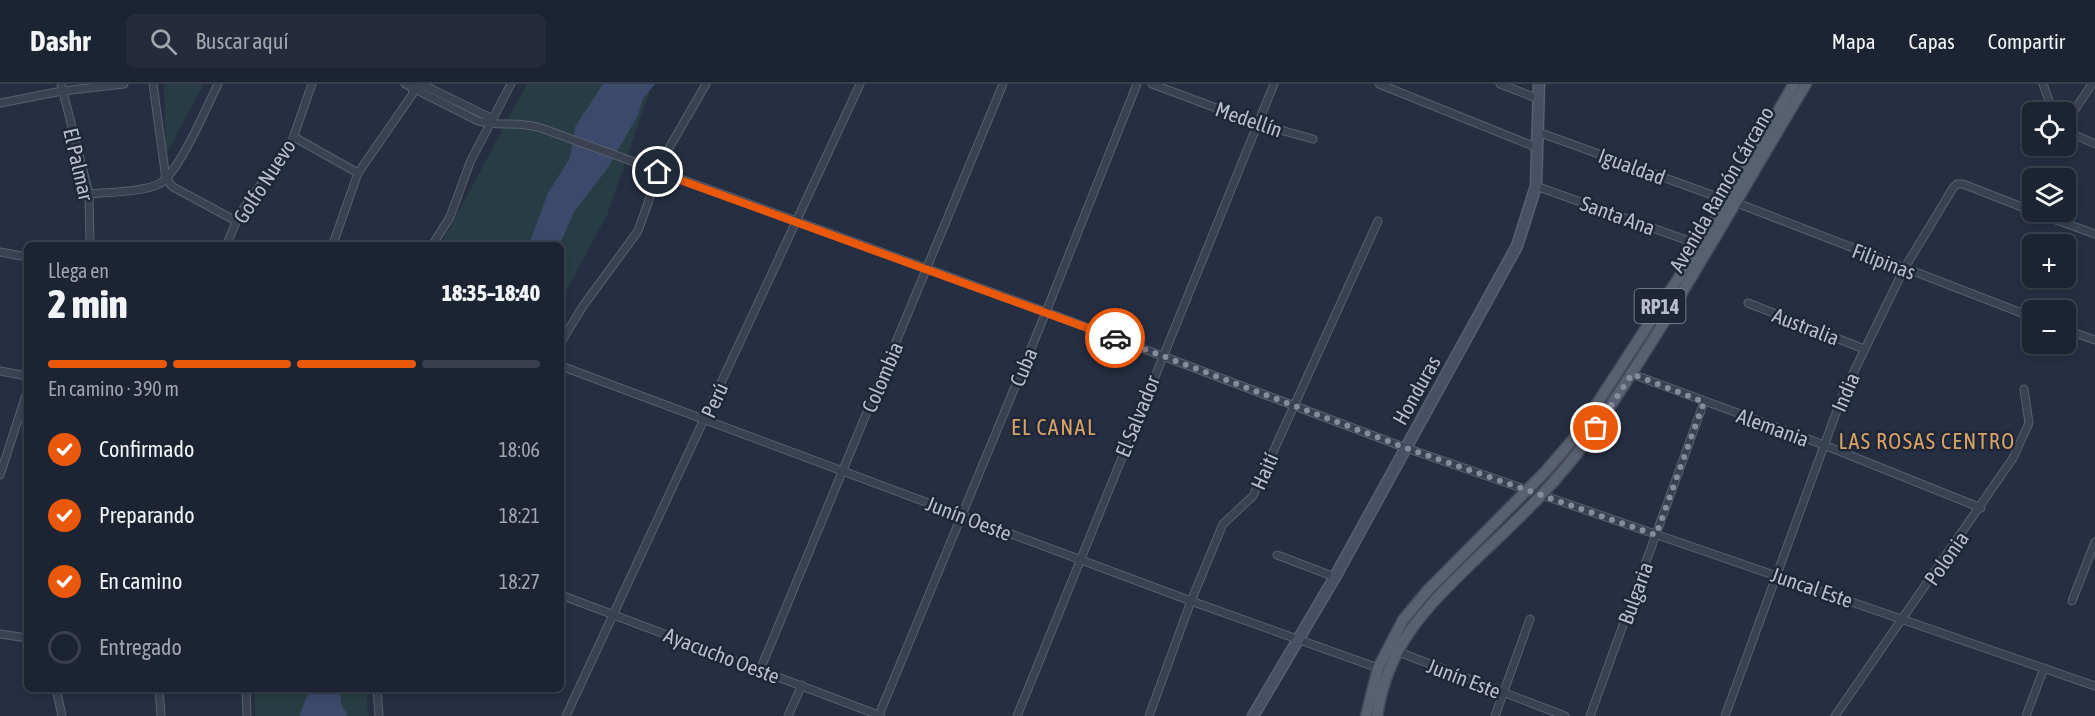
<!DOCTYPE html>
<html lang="es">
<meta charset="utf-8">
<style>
:root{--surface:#1c2332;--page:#252b3a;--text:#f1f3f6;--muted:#a0a4ac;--line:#3a404d;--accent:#ea580c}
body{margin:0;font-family:"Asap Condensed",sans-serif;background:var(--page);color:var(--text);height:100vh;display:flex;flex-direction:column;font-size:22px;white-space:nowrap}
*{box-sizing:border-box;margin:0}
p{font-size:20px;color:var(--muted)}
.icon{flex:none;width:33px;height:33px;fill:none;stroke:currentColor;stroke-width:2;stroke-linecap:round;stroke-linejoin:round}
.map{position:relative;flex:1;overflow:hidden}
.sheet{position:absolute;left:24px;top:158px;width:540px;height:450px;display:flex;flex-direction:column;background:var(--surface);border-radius:9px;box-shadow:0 3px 9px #0003,0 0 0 2px var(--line)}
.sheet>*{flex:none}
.controls{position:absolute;left:2022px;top:18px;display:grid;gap:12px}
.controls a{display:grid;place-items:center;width:54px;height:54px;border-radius:9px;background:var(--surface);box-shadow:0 3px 9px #0003,0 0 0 2px var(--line);font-size:30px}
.pin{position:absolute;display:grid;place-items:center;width:51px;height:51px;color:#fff;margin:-26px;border:3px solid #fff;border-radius:50%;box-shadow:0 2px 6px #0007}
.courier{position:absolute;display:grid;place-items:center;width:60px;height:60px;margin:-30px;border:4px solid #ea580c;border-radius:50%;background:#fff;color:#222;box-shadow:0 2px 8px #0007}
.overview em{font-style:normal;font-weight:800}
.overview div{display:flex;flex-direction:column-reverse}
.overview{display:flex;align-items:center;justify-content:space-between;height:102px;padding:0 24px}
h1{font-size:39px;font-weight:800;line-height:45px}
.bar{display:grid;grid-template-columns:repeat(4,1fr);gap:9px 6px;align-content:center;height:72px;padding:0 24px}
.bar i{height:8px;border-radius:4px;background:var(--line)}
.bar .active{background:var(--accent)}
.bar p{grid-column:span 4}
ol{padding:0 24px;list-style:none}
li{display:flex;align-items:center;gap:18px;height:66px}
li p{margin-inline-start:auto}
li .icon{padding:6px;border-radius:50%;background:var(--accent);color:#fff;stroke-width:4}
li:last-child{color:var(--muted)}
li i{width:33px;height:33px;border:3px solid var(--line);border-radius:50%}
header{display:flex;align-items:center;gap:36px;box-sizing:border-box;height:84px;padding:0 30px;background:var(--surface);border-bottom:2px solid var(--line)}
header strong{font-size:28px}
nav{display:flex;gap:33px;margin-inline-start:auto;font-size:21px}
.search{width:420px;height:54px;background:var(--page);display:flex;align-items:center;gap:15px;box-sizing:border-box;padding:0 21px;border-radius:9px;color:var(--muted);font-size:22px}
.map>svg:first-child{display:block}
.green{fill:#283d43}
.water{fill:#3b4a6a}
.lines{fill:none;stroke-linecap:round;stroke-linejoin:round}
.minor-casing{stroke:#585f6f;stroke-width:9}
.secondary-casing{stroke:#585f6f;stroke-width:13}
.primary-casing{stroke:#444a5b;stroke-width:13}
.minor{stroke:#3a4151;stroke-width:7}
.secondary{stroke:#485064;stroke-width:10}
.primary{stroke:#586071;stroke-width:10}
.done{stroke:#848b9b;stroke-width:6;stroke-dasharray:0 10.8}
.route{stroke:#ea580c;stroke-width:8}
.labels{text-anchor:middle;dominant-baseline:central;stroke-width:5;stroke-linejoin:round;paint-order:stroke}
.shield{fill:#1f2637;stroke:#89909f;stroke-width:1.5}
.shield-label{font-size:20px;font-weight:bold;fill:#b7bdcb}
.street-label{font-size:21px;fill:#b7bdcb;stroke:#1f2637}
.neighbourhood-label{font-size:22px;letter-spacing:1.5px;fill:#d7a367;stroke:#1f2637}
</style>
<header>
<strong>Dashr</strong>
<div class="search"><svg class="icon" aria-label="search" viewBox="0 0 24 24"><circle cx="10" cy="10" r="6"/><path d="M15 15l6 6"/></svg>Buscar aquí</div>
<nav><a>Mapa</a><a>Capas</a><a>Compartir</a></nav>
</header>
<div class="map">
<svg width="2095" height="632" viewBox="0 0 2095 632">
<rect width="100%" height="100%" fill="#262f42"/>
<g class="green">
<path d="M164 0H204L166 70Z"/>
<path d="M527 0H652L607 131 561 217V160H441Z"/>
<path d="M255 605H368L367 620 369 632H255Z"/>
</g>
<g class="water">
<path d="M603 0H655L643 15 637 33 607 85 574 128 560 160H529L548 109 570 74 575 43Z"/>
<path d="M310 605H340L341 620 348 632H299Z"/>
</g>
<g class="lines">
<g class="minor-casing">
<g id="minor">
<path d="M61 0 89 110 90 160"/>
<path d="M153 0 166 95 173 103 236 137"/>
<path d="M405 0 478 37C498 43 518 37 541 44L1046 228 1406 364 2095 602"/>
<path d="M421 0 493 35"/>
<path d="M1152 0 1259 40 1313 55"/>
<path d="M1379 0 1538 64"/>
<path d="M1500 0 1539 15"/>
<path d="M2043 0 2053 28"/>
<path d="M0 19 62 7 124 0"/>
<path d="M2066 39 2092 0"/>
<path d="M2066 47 2095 60"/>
<path d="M1538 48 1726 116"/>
<path d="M294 53 358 89"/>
<path d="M1536 102 1700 161"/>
<path d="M89 110C108 108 143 108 159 100 178 91 207 22 218 0"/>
<path d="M1737 119 2032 233"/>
<path d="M2034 128 2095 150"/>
<path d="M227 160 239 131 292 57 312 0"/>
<path d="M333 160 358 89 412 11 415 0"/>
<path d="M433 160 450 133 471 76 511 0"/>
<path d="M0 168 27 173"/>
<path d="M1748 219 1864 265"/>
<path d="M2066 246 2095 256"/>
<path d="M561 258 583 222 638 147 665 71 706 0"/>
<path d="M561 282 1191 517 1378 584"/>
<path d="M0 287 27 292"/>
<path d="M1632 290 1824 361 1981 424"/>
<path d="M0 391 27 308"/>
<path d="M1277 471 1335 493"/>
<path d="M561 511 881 632"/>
<path d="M2072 517 2095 458"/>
<path d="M0 550 27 554"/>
<path d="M1396 567 1565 632"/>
<path d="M760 586 1003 0"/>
<path d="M56 604 62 632"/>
<path d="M159 604 161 632"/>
<path d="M246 604 247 632"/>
<path d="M377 604 379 632"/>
<path d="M879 631 1046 228 1137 0"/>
<path d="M566 632 860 0"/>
<path d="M788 632 802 601"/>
<path d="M1017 632 1274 0"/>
<path d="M1149 632 1191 517 1223 440 1253 412 1378 137"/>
<path d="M1495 632 1530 535"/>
<path d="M1590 632 1704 318"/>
<path d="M1725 632 1843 310 1904 185 1953 104 1957 100H1963L2032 127"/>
<path d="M1835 632 2013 374 2029 339 2024 305"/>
<path d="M2026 632 2044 584"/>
</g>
</g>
<g class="secondary-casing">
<path id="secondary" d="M1253 632 1335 493 1517 162 1536 102 1539 0"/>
</g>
<g class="primary-casing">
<g id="primary">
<path d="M1366 632 1378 584 1403 536 1428 506 1545 388 1576 352 1700 161 1794 0"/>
<path d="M1377 632C1388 559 1426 524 1476 475 1515 438 1557 399 1587 356 1667 241 1734 119 1806 0"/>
</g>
</g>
<use href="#minor" class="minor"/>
<use href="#secondary" class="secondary"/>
<use href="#primary" class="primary"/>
</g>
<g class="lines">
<path class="done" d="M1115 254 1406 364 1656 451 1704 318 1632 290 1596 344"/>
<path class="route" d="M658 88 1115 254"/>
</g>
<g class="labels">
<rect class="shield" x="1634.5" y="205" width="51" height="34" rx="4.5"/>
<g class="shield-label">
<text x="1660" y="222">RP14</text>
</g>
<g class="street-label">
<text transform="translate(1249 35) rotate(19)">Medellín</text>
<text transform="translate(79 80) rotate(77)">El Palmar</text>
<text transform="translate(1632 82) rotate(20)">Igualdad</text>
<text transform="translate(264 97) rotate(-57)">Golfo Nuevo</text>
<text transform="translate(1721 105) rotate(-60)">Avenida Ramón Cárcano</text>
<text transform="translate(1618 131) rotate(20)">Santa Ana</text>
<text transform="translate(1884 177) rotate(21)">Filipinas</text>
<text transform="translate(1806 242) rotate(21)">Australia</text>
<text transform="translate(1023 283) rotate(-67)">Cuba</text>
<text transform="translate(882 293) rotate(-67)">Colombia</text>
<text transform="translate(1416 306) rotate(-61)">Honduras</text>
<text transform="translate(1845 308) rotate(-67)">India</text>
<text transform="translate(714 316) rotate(-65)">Perú</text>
<text transform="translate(1137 332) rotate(-68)">El Salvador</text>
<text transform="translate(1773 343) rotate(20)">Alemania</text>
<text transform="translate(1264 387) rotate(-66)">Haití</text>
<text transform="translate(969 434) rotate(21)">Junín Oeste</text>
<text transform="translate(1946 474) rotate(-55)">Polonia</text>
<text transform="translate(1812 503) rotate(19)">Juncal Este</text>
<text transform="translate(1635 509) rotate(-70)">Bulgaria</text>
<text transform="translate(722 571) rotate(21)">Ayacucho Oeste</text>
<text transform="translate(1464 594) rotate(21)">Junín Este</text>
</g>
<g class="neighbourhood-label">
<text x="1054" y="343">EL CANAL</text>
<text x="1927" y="357">LAS ROSAS CENTRO</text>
</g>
</g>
</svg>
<div class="controls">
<a><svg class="icon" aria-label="locate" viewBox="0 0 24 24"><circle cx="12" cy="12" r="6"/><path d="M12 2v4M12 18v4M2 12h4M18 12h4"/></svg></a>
<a><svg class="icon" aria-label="layers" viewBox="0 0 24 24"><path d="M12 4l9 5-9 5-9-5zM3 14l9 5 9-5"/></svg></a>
<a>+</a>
<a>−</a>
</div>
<div class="pin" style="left:1596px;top:344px;background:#ea580c"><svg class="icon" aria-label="bag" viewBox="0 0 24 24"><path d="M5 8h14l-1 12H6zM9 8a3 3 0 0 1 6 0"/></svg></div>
<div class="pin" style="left:658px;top:88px;background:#1f2937"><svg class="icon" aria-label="home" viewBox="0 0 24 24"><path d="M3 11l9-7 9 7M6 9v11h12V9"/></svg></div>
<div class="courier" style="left:1115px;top:254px"><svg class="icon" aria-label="car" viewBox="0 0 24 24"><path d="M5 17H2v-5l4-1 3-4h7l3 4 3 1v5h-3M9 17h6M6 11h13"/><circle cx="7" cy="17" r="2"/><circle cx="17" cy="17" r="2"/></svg></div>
<section class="sheet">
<div class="overview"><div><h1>2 min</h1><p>Llega en</p></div><em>18:35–18:40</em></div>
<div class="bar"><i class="active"></i><i class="active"></i><i class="active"></i><i></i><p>En camino · 390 m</p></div>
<ol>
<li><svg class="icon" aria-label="check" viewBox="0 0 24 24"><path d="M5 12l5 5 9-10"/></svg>Confirmado<p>18:06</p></li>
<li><svg class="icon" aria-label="check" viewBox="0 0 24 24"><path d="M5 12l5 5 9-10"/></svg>Preparando<p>18:21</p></li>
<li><svg class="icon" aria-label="check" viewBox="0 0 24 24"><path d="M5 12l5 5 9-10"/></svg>En camino<p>18:27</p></li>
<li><i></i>Entregado</li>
</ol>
</section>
</div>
